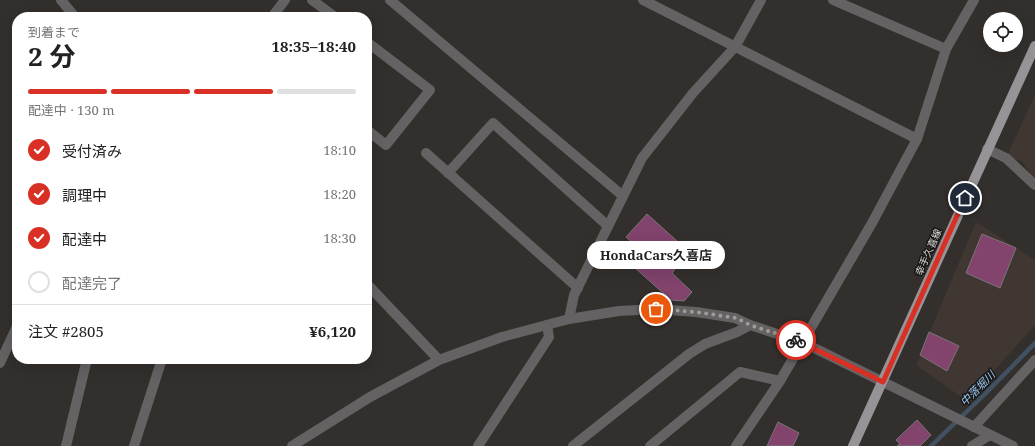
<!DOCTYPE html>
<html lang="ja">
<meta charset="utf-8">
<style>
:root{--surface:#fff;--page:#f6f6f6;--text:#222;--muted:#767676;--line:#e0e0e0;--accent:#d93025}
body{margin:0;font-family:"Noto Serif","Noto Sans JP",serif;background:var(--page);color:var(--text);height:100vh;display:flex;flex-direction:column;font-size:15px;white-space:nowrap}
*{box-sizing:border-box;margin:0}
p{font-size:13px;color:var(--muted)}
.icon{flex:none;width:22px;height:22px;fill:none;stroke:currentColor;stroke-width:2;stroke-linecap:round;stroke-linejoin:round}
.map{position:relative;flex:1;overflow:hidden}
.side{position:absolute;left:12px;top:12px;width:360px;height:352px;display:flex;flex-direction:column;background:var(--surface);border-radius:16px;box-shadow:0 4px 16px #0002}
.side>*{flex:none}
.fabs{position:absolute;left:983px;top:12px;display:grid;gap:8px}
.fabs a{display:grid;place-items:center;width:40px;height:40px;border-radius:50%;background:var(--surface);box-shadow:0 4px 16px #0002;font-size:20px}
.pin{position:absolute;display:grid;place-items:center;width:34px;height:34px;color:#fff;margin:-17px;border:2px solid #fff;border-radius:50%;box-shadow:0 1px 4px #0007}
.courier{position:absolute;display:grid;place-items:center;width:40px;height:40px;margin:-20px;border:3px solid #d93025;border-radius:50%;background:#fff;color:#222;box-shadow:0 1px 5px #0007}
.bubble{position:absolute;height:28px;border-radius:14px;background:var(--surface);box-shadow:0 4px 16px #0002;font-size:13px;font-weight:700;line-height:28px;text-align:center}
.head em{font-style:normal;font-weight:700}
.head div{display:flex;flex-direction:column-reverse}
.head{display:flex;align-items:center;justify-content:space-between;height:68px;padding:0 16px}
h1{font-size:26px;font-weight:700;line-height:30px}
.bar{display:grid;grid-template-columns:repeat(4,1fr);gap:6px 4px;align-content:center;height:48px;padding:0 16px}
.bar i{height:5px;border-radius:3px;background:var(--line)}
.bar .active{background:var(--accent)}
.bar p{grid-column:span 4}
.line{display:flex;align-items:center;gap:10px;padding:0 16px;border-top:1px solid var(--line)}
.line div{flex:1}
ol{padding:0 16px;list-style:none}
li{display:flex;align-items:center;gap:12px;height:44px}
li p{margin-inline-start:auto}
li .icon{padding:4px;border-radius:50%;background:var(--accent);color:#fff;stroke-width:4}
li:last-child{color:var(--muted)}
li i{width:22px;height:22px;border:2px solid var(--line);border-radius:50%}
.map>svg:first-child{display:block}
.built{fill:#413732}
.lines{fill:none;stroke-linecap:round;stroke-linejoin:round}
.stream{stroke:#415162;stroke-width:4.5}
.building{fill:#82436d;stroke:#7a7578}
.minor{stroke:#646263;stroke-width:10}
.major{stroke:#979396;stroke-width:10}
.done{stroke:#9e9c99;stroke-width:4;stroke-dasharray:0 7.2}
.route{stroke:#d93025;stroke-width:5}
.labels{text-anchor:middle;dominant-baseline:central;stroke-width:3;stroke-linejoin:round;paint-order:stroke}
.street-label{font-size:10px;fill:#d8d6d4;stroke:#191716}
.water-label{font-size:11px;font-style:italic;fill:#98c7f2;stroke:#191716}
</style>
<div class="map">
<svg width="1035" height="446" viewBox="0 0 1035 446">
<rect width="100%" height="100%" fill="#332f2c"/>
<g class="built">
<path d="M1035 95V182L1022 161 1006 158Z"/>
<path d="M976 222 1035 260V325L967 401 916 365Z"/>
</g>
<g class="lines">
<path class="stream" d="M931 446 985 394 1035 343"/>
</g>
<g class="building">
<path d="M647 214 677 241 663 257 675 269 672 273 692 292 684 301 671 300 625 259 636 246 626 237Z"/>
<path d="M982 234 1016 248 1000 288 966 273Z"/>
<path d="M929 332 959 346 947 371 920 355Z"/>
<path d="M917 420 931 435 920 446H897L900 444 896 440Z"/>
<path d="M778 422 799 433 793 446H767Z"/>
</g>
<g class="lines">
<g class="minor">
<path d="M61 0 75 17"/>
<path d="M312 0 335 17"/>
<path d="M390 0 623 196"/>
<path d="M643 0 917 139"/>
<path d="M833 0 946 49"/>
<path d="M272 17 285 0"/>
<path d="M367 42 430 90 386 145 367 130"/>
<path d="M987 149 1006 158 1035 185"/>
<path d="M426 153 578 288"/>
<path d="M448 173 493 123 608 226"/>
<path d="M367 284 439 360"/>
<path d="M569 319 574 295 642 158 693 93 735 47 761 0"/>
<path d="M0 363 17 326"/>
<path d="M974 427 1035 360"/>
<path d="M66 446 87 359"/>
<path d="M134 446 162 359"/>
<path d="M292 446 370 397 439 360 502 337 569 319 619 311 656 309 696 312 735 318 750 325 802 342 1013 446"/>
<path d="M478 446 549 337 547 325"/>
<path d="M573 446 689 354 705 344 737 332 750 325"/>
<path d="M650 446 740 372 780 381"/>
<path d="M736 446 780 381 872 223 917 139 946 49 974 0"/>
<path d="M972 446 990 435"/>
</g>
<path class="major" d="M853 446 1035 46"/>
</g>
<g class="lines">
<path class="done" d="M656 309 696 312 736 318 750 325 796 340"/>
<path class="route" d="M796 340 883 382 965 198"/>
</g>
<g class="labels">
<g class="street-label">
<text transform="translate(928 252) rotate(-66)">幸手久喜線</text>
</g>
<g class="water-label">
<text transform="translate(977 388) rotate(-45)">中落堀川</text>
</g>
</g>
</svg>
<div class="fabs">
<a><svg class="icon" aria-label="locate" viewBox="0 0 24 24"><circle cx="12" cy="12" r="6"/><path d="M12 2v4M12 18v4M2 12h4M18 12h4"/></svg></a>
</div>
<div class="pin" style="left:656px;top:309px;background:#ea580c"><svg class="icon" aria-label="bag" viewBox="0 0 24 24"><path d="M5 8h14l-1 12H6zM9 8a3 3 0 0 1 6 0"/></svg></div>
<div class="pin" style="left:965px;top:198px;background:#1f2937"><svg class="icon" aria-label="home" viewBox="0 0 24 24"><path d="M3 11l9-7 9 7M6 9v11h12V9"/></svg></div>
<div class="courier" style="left:796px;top:340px"><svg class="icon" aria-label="bike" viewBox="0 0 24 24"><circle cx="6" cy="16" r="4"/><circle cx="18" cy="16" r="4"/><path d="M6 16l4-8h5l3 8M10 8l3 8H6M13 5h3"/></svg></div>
<div class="bubble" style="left:587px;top:241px;width:138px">HondaCars久喜店</div>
<section class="side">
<div class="head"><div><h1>2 分</h1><p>到着まで</p></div><em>18:35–18:40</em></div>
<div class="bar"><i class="active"></i><i class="active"></i><i class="active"></i><i></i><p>配達中 · 130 m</p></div>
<ol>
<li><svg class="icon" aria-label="check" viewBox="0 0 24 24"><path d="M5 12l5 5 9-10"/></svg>受付済み<p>18:10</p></li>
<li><svg class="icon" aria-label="check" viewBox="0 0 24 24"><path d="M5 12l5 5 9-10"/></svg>調理中<p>18:20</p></li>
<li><svg class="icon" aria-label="check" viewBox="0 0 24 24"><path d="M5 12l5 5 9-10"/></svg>配達中<p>18:30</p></li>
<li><i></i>配達完了</li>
</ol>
<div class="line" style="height:52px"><div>注文 #2805</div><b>¥6,120</b></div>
</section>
</div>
